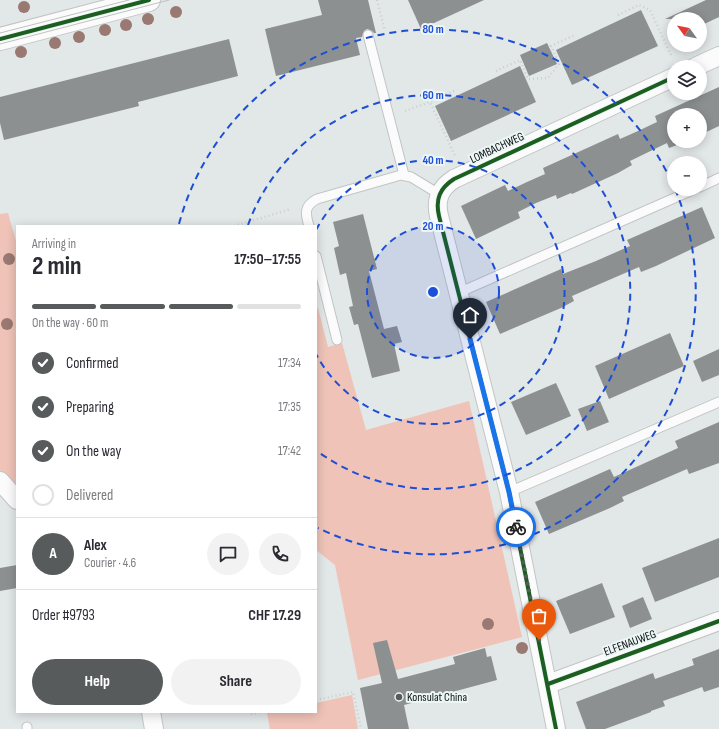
<!DOCTYPE html>
<meta charset="utf-8">
<style>
:root{--surface:#fff;--page:#f2f2f3;--text:#2b2b33;--muted:#7c7c81;--line:#e1e1e2;--accent:#575b5b}
body{margin:0;font-family:"Sofia Sans Condensed",sans-serif;background:var(--page);color:var(--text);height:100vh;display:flex;flex-direction:column;font-size:15px;white-space:nowrap}
*{box-sizing:border-box;margin:0}
p{font-size:13px;color:var(--muted)}
.icon{flex:none;width:22px;height:22px;fill:none;stroke:currentColor;stroke-width:2;stroke-linecap:round;stroke-linejoin:round}
.map{position:relative;flex:1;overflow:hidden}
.details{position:absolute;left:16px;top:225px;width:301px;height:488px;display:flex;flex-direction:column;background:var(--surface);border-radius:0px;box-shadow:0 2px 10px #0003}
.details>*{flex:none}
.needle{width:26px;rotate:303deg}
.tools{position:absolute;left:667px;top:12px;display:grid;gap:8px}
.tools a{display:grid;place-items:center;width:40px;height:40px;border-radius:50%;background:var(--surface);box-shadow:0 2px 10px #0003;font-size:20px}
.pin{position:absolute;display:grid;place-items:center;width:34px;height:34px;color:#fff;margin:-41px -17px;border-radius:50% 50% 50% 0;rotate:-45deg;box-shadow:0 0 4px #0007}
.pin .icon{rotate:45deg}
.courier{position:absolute;display:grid;place-items:center;width:40px;height:40px;margin:-20px;border:3px solid #1a73e8;border-radius:50%;background:#fff;color:#222;box-shadow:0 1px 5px #0007}
.head em{font-style:normal;font-weight:700}
.head div{display:flex;flex-direction:column-reverse}
.head{display:flex;align-items:center;justify-content:space-between;height:68px;padding:0 16px}
h1{font-size:26px;font-weight:700;line-height:30px}
.bar{display:grid;grid-template-columns:repeat(4,1fr);gap:6px 4px;align-content:center;height:48px;padding:0 16px}
.bar i{height:5px;border-radius:3px;background:var(--line)}
.bar .active{background:var(--accent)}
.bar p{grid-column:span 4}
.line{display:flex;align-items:center;gap:10px;padding:0 16px;border-top:1px solid var(--line)}
.line div{flex:1}
.round{display:grid;place-items:center;flex:none;width:42px;height:42px;border-radius:21px;background:var(--page)}
ol{padding:0 16px;list-style:none}
li{display:flex;align-items:center;gap:12px;height:44px}
li p{margin-inline-start:auto}
li .icon{padding:4px;border-radius:50%;background:var(--accent);color:#fff;stroke-width:4}
li:last-child{color:var(--muted)}
li i{width:22px;height:22px;border:2px solid var(--line);border-radius:50%}
.action{display:flex;gap:8px;margin-top:auto;padding:8px 16px}
.action a{flex:1;height:46px;border-radius:24px;background:var(--accent);color:#fff;font-size:16px;font-weight:700;line-height:46px;text-align:center}
.action a+a{background:var(--page);color:var(--text)}
.map>svg:first-child{display:block}
.green{fill:#efc3b7}
.building{fill:#8c9090}
.lines{fill:none;stroke-linecap:round;stroke-linejoin:round}
.service-casing{stroke:#c2c5c5;stroke-width:11}
.minor-casing{stroke:#c2c5c5;stroke-width:20}
.primary-casing{stroke:#c2c5c5;stroke-width:24}
.path{stroke:#cdcece;stroke-width:2.5;stroke-dasharray:1 3;stroke-linecap:butt}
.service{stroke:#fbfbfb;stroke-width:9}
.minor{stroke:#fbfbfb;stroke-width:18}
.primary{stroke:#fbfbfb;stroke-width:22}
.tram{stroke:#bfc1c1;stroke-width:1}
.cycleway-casing{stroke:#edf6f6;stroke-width:6}
.cycleway{stroke:#1b5e20;stroke-width:4}
.tree{fill:#997971}
.done{stroke:#575b5b;stroke-width:4;stroke-dasharray:0 7.2}
.route{stroke:#1a73e8;stroke-width:5}
.ring{fill:none;stroke:#1d4ed8;stroke-width:2;stroke-dasharray:7 5}
.poi-dot{fill:#575b5b;stroke:#edf6f6;stroke-width:1.5}
.labels{text-anchor:middle;dominant-baseline:central;stroke-width:4;stroke-linejoin:round;paint-order:stroke}
.street-label{font-size:12px;fill:#0c0f0f;stroke:#edf6f6}
.poi-label{font-size:12px;fill:#0c0f0f;stroke:#edf6f6;text-anchor:start}
.centre{fill:#1d4ed8;stroke:#edf6f6;stroke-width:2}
.ring-label{font-size:12px;text-anchor:middle;font-weight:bold;fill:#1d4ed8;stroke:#edf6f6;stroke-width:4;stroke-linejoin:round;paint-order:stroke}
</style>
<div class="map">
<svg width="719" height="729" viewBox="0 0 719 729">
<rect width="100%" height="100%" fill="#e2e7e7"/>
<g class="green">
<path d="M8 213 17 245V488L0 470V214Z"/>
<path d="M318 308 328 347 342 343 366 430 469 401 522 637 358 680 335 565 316 550V309Z"/>
<path d="M352 695 358 729H270L267 713 316 712V703Z"/>
</g>
<g class="building">
<path d="M318 0H368L376 33H374L372 31 367 29 364 31 362 37 356 38 360 55 276 76 265 29 322 15Z"/>
<path d="M408 0H484L421 29Z"/>
<path d="M706 0H719V17L700 26V19H665Z"/>
<path d="M641 10 658 46 572 85 556 50Z"/>
<path d="M229 39 238 76 138 102 139 106 4 140 0 123V97Z"/>
<path d="M547 43 557 64 529 76 520 55Z"/>
<path d="M520 66 536 102 451 141 435 106Z"/>
<path d="M719 87V126L700 135V115H674V141H688L669 148 667 143 630 161 632 165 618 173 572 194 571 193 557 199 556 195 536 203 518 212 520 218 476 239 461 206 505 185 508 191 527 182 545 174 543 168 618 134 620 139 638 131 657 122 655 116Z"/>
<path d="M702 207 715 238 656 266 641 272 639 267 572 296 574 301 561 308 500 334 486 302 561 269 563 274 596 261 630 246 627 240Z"/>
<path d="M363 214 377 269 369 271 384 329 397 326 402 342 394 344 400 371 372 378 358 324 354 325 349 307 353 306 346 273 340 275 334 248 339 246 333 222Z"/>
<path d="M670 333 684 366 609 399 595 366Z"/>
<path d="M719 349V375L702 382 693 361Z"/>
<path d="M556 383 571 416 526 435 511 402Z"/>
<path d="M600 401 609 422 587 431 578 409Z"/>
<path d="M719 422V463L689 474 687 469 622 497 624 501 610 508 549 534 535 502 610 469 614 477 678 448 675 441Z"/>
<path d="M719 538V577L655 602 642 568Z"/>
<path d="M17 565V588L0 591V568Z"/>
<path d="M602 583 615 617 570 634 556 601Z"/>
<path d="M643 597 652 619 630 628 622 606Z"/>
<path d="M387 640 398 679 455 664 453 657 485 648 487 657 491 656 497 680 404 705 409 729H368L360 688 382 683 373 643Z"/>
<path d="M719 649V687L704 692 702 687 683 694 663 701 665 706 651 711V712L605 729H586L576 702 653 673 655 679 694 665 692 659Z"/>
</g>
<g class="lines">
<g class="service-casing">
<g id="service">
<path d="M368 35 404 175"/>
<path d="M700 187 719 178"/>
<path d="M309 226C305 213 304 206 317 199L401 175 411 177 439 194"/>
<path d="M316 256 337 340"/>
<path d="M458 293 695 189"/>
<path d="M509 492 719 402"/>
<path d="M27 727V729"/>
</g>
</g>
<g class="minor-casing">
<g id="minor">
<path d="M695 67 719 56"/>
<path d="M0 481 17 500"/>
<path d="M548 684 719 621"/>
<path d="M151 712 154 729"/>
<path d="M556 729 509 492 439 216C435 199 440 188 454 179L674 77"/>
</g>
</g>
<g class="primary-casing">
<path id="primary" d="M0 39 149 0"/>
</g>
<g class="path">
<path d="M377 0 385 31"/>
<path d="M618 15 639 5 650 10 672 57"/>
<path d="M496 71 520 60 528 79 548 78 559 64 551 46 575 35"/>
<path d="M454 91 430 102 455 156"/>
<path d="M405 111 430 102"/>
<path d="M234 226 291 209"/>
<path d="M316 700 353 692 361 729"/>
<path d="M251 714 261 712"/>
</g>
<use href="#service" class="service"/>
<use href="#minor" class="minor"/>
<use href="#primary" class="primary"/>
<g class="tram">
<path d="M0 33 129 0"/>
<path d="M0 44 169 0"/>
</g>
<g class="cycleway-casing">
<g id="cycleway">
<path d="M0 39 149 0"/>
<path d="M548 684 719 621"/>
<path d="M556 729 509 492 439 216C435 199 440 188 454 179L674 77"/>
</g>
</g>
<use href="#cycleway" class="cycleway"/>
</g>
<g class="tree">
<circle cx="24" cy="7" r="6"/>
<circle cx="176" cy="12" r="6"/>
<circle cx="148" cy="19" r="6"/>
<circle cx="126" cy="25" r="6"/>
<circle cx="105" cy="30" r="6"/>
<circle cx="79" cy="37" r="6"/>
<circle cx="55" cy="43" r="6"/>
<circle cx="21" cy="52" r="6"/>
<circle cx="9" cy="259" r="6"/>
<circle cx="7" cy="324" r="6"/>
<circle cx="488" cy="624" r="6"/>
<circle cx="522" cy="648" r="6"/>
</g>
<g class="lines">
<path class="done" d="M516 527 539 640"/>
<path class="route" d="M470 339 509 492 516 527"/>
</g>
<circle cx="433" cy="292" r="66" fill="#1d4ed8" fill-opacity=".12"/>
<g class="ring">
<circle cx="433" cy="292" r="66"/>
<path d="M316 230A132 132 0 1 1 316 354"/>
<path d="M248 225A197 197 0 1 1 317 451"/>
<path d="M179 224A263 263 0 0 1 673 185M675 189A263 263 0 0 1 318 528"/>
</g>
<circle class="poi-dot" cx="399" cy="697" r="4"/>
<g class="labels">
<g class="street-label">
<text transform="translate(497 148) rotate(-25)">LOMBACHWEG</text>
<text transform="translate(630 643) rotate(-20)">ELFENAUWEG</text>
</g>
<g class="poi-label">
<text x="407" y="697">Konsulat China</text>
</g>
</g>
<circle cx="433" cy="292" r="6" class="centre"/>
<g class="ring-label">
<text x="433" y="33">80 m</text>
<text x="433" y="99">60 m</text>
<text x="433" y="164">40 m</text>
<text x="433" y="230">20 m</text>
</g>
</svg>
<div class="tools">
<a><svg class="needle" viewBox="-14 -14 28 28"><path d="M0-13l5 13h-10z" fill="#e53935"/><path d="M0 13l5-13h-10z" fill="#7c7c81"/></svg></a>
<a><svg class="icon" aria-label="layers" viewBox="0 0 24 24"><path d="M12 4l9 5-9 5-9-5zM3 14l9 5 9-5"/></svg></a>
<a>+</a>
<a>−</a>
</div>
<div class="pin" style="left:539px;top:640px;background:#ea580c"><svg class="icon" aria-label="bag" viewBox="0 0 24 24"><path d="M5 8h14l-1 12H6zM9 8a3 3 0 0 1 6 0"/></svg></div>
<div class="pin" style="left:470px;top:339px;background:#1f2937"><svg class="icon" aria-label="home" viewBox="0 0 24 24"><path d="M3 11l9-7 9 7M6 9v11h12V9"/></svg></div>
<div class="courier" style="left:516px;top:527px"><svg class="icon" aria-label="bike" viewBox="0 0 24 24"><circle cx="6" cy="16" r="4"/><circle cx="18" cy="16" r="4"/><path d="M6 16l4-8h5l3 8M10 8l3 8H6M13 5h3"/></svg></div>
<section class="details">
<div class="head"><div><h1>2 min</h1><p>Arriving in</p></div><em>17:50–17:55</em></div>
<div class="bar"><i class="active"></i><i class="active"></i><i class="active"></i><i></i><p>On the way · 60 m</p></div>
<ol>
<li><svg class="icon" aria-label="check" viewBox="0 0 24 24"><path d="M5 12l5 5 9-10"/></svg>Confirmed<p>17:34</p></li>
<li><svg class="icon" aria-label="check" viewBox="0 0 24 24"><path d="M5 12l5 5 9-10"/></svg>Preparing<p>17:35</p></li>
<li><svg class="icon" aria-label="check" viewBox="0 0 24 24"><path d="M5 12l5 5 9-10"/></svg>On the way<p>17:42</p></li>
<li><i></i>Delivered</li>
</ol>
<div class="line" style="height:72px"><b class="round" style="background:var(--accent);color:#fff">A</b><div><b>Alex</b><p>Courier · 4.6</p></div><a class="round"><svg class="icon" aria-label="chat" viewBox="0 0 24 24"><path d="M4 5h16v11H9l-5 4z"/></svg></a><a class="round"><svg class="icon" aria-label="phone" viewBox="0 0 24 24"><path d="M5 4h4l2 5-3 2q2 4 5 5l2-3 5 2v4C11 20 4 13 5 4z"/></svg></a></div>
<div class="line" style="height:52px"><div>Order #9793</div><b>CHF 17.29</b></div>
<div class="action"><a>Help</a><a>Share</a></div>
</section>
</div>
